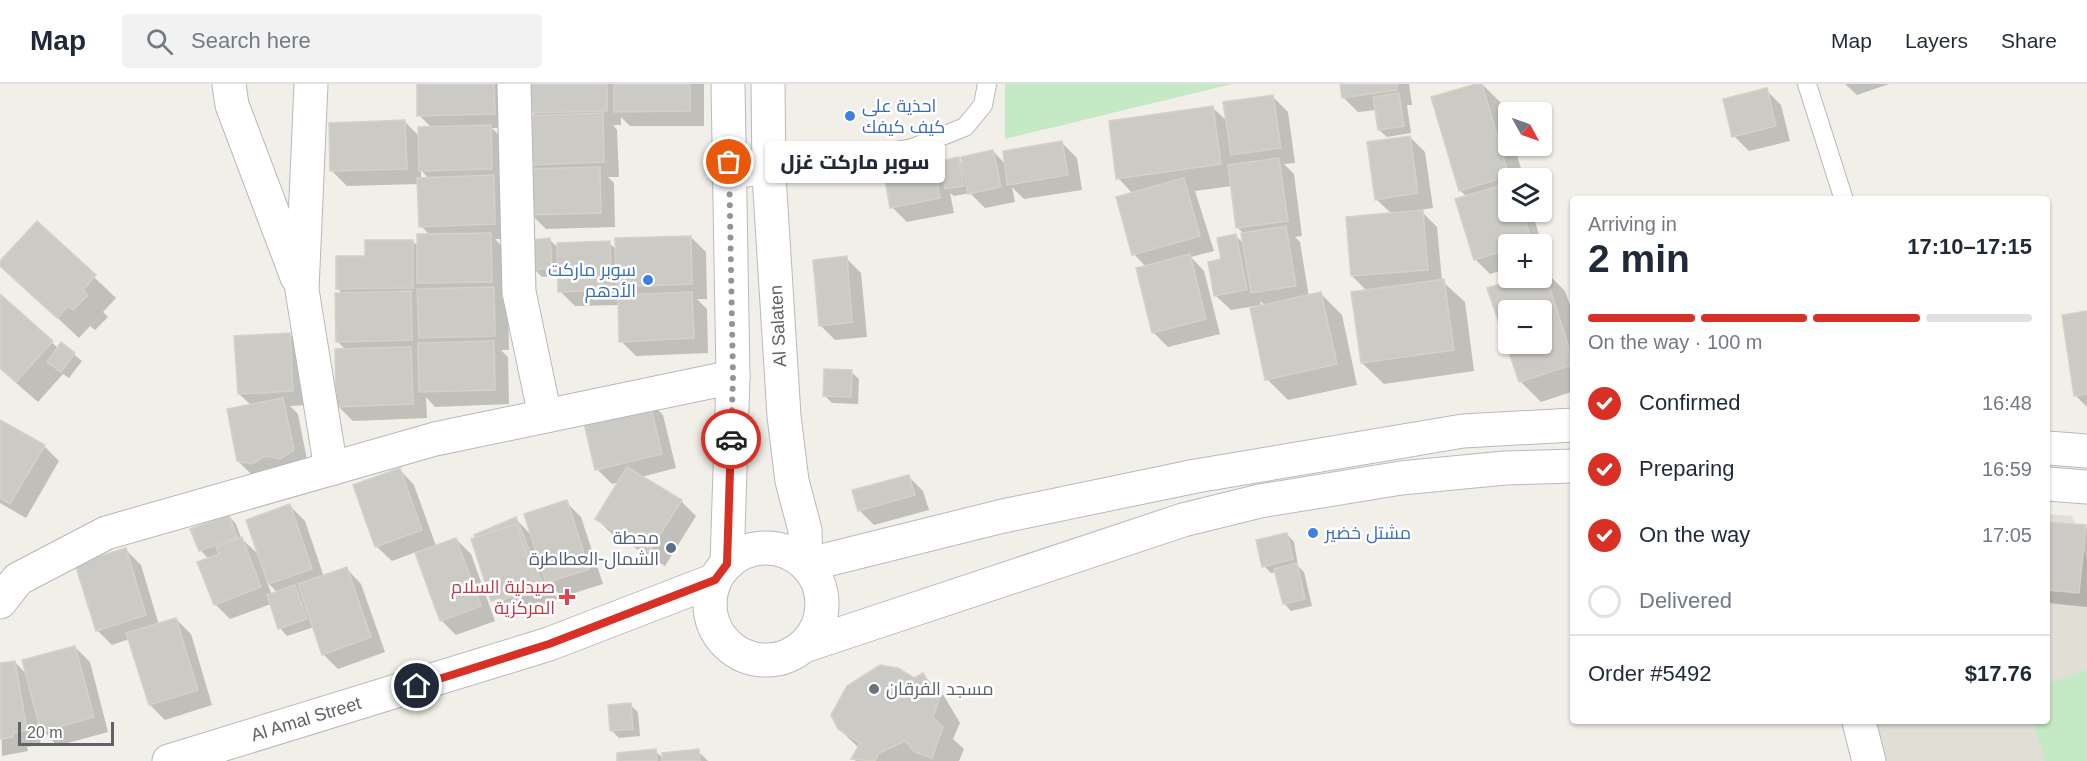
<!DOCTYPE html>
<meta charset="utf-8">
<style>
:root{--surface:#fff;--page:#f2f2f3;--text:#1f2937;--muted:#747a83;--line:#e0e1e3;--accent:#d93025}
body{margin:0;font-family:Helvetica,Cairo,sans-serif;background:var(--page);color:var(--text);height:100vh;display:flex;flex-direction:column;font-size:22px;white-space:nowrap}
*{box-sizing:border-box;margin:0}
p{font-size:20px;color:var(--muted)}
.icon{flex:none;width:33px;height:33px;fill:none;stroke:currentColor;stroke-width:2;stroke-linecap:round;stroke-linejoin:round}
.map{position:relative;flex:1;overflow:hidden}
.details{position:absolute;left:1570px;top:112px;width:480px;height:528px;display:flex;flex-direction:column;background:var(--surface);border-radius:6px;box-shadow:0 2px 4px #0004}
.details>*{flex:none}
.needle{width:39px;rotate:130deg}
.fabs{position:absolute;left:1498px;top:18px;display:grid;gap:12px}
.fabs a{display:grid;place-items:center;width:54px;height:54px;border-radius:6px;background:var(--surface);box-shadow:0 2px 4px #0004;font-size:30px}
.scale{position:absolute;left:18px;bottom:15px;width:96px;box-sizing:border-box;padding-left:6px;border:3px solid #5f6368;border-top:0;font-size:16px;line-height:21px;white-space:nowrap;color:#5f6368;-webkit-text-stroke:4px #fff;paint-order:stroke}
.pin{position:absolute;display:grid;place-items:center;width:51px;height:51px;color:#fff;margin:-26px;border:3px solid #fff;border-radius:50%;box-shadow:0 2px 6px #0007}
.courier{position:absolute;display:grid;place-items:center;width:60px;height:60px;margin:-30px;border:4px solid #d93025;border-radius:50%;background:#fff;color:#222;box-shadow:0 2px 8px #0007}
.bubble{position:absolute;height:42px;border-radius:6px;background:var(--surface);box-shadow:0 2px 4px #0004;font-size:20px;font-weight:800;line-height:42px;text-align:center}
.headline em{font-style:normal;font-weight:800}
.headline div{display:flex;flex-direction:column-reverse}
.headline{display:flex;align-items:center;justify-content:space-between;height:102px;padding:0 18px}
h1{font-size:39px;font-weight:800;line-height:45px}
.bar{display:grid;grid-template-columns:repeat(4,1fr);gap:9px 6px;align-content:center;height:72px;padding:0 18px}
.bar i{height:8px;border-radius:4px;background:var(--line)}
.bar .selected{background:var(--accent)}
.bar p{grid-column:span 4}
.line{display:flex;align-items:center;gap:15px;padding:0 18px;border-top:2px solid var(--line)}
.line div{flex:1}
ol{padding:0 18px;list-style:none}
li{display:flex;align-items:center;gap:18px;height:66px}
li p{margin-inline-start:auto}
li .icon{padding:6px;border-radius:50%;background:var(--accent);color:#fff;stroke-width:4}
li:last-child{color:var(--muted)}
li i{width:33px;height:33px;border:3px solid var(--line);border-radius:50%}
header{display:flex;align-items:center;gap:36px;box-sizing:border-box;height:84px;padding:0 30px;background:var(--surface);border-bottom:2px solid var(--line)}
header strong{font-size:28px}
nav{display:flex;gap:33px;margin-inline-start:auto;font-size:21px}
.search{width:420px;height:54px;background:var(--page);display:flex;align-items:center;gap:15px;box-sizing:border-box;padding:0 21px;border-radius:6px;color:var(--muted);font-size:22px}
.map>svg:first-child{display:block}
.education{fill:#e1ded6}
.green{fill:#c5e8c5}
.shadow{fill:#0003;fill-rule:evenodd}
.building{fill:#cccac5;stroke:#d6d1c6;stroke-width:1.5;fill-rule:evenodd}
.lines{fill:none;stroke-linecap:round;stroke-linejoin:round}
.service-casing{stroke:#b5b8bc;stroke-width:20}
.minor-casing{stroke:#b5b8bc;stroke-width:35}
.secondary-casing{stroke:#b6babf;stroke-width:35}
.service{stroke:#fff;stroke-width:18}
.minor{stroke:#fff;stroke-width:33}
.secondary{stroke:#fff;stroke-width:33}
.done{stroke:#929495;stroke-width:6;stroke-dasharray:0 10.8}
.route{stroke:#d93025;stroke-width:8}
.shop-dot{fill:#3f7fe0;stroke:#fff;stroke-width:2}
.service-dot{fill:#5c6f8a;stroke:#fff;stroke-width:2}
.health-dot{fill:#e0444e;stroke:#fff;stroke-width:2}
.worship-dot{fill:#6b7280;stroke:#fff;stroke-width:2}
.labels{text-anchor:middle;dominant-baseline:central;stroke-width:5;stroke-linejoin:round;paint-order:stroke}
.shop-label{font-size:18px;fill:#366cbe;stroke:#fff;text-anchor:start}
.street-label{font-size:18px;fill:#5f6368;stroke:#fff}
.service-label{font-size:18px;fill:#4e5e75;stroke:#fff;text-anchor:end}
.health-label{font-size:18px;fill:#be3a42;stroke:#fff;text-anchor:end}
.worship-label{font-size:18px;fill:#5b616d;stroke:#fff;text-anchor:start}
</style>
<header>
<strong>Map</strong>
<div class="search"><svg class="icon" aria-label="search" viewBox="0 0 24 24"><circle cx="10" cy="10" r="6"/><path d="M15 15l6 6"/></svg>Search here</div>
<nav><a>Map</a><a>Layers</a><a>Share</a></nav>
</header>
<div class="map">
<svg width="2087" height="677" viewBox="0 0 2087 677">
<rect width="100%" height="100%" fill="#f1efe8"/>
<path class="education" d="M2048 430 2072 432 2087 476V677H1885L1874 638H2048Z"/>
<g class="green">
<path d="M1005 0H1232L1005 55Z"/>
<path d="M2087 586V677H2045L2033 638H2048V599Z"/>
</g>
<g class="shadow">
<path d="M418 0H508L509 44H492L505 57 509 155H495L505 166 506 213H501L508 219 509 266H501L508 273 509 320 435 323 426 313 427 334 353 337 338 322 346 266 338 258 343 210 337 204 367 174 412 157 419 163 430 151 421 142 419 100 347 102 332 87 405 38 420 53 432 44 419 31ZM421 86 429 95H421Z"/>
<path d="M531 0H704V42H630L621 33V41H613L617 46 619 93H608L614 99 615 143 546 145 531 130 536 86 530 80 537 33 532 29Z"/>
<path d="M1341 0H1409L1412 21H1407L1411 49 1387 53 1379 46 1376 26 1358 28 1343 13Z"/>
<path d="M1482 0 1503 21 1509 43V62H1514L1524 94H1509V128H1532L1542 160H1509V184L1490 190 1475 175 1467 113 1460 106Z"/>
<path d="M1845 0H1889L1857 11Z"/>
<path d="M1766 6 1781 21 1790 57 1749 67 1734 52Z"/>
<path d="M1273 13 1288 28 1295 79 1284 80 1294 90 1302 152 1295 153 1300 158 1309 213 1321 210 1342 231 1357 301 1288 316 1267 295 1266 222 1260 217 1261 221 1231 226 1216 212 1223 176 1236 152 1244 160V150L1238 144 1232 102 1195 107 1214 167 1191 173 1204 187 1220 250 1168 263 1153 248 1146 183 1134 170 1133 110 1118 94 1213 24 1228 38Z"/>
<path d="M1410 53 1425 68 1433 124 1420 126 1437 143 1442 197 1465 218 1474 287 1384 300 1362 279 1368 208 1352 192 1392 130 1376 115Z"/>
<path d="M1062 59 1077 74 1082 106 1024 115 1012 103 1015 118 985 124 970 109 954 112 950 109 954 129 907 138 892 123 934 88 946 99 958 75 964 81 993 67 1006 81Z"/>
<path d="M37 139 116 214 103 228 108 233 95 246 90 242 79 254 0 180Z"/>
<path d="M691 153 706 168 707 215H697L707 225 708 269 636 272 621 257 619 221 575 222 560 207 559 191 542 193 534 185 549 155 558 164 609 159 617 166Z"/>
<path d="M1542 161 1546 173 1542 174Z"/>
<path d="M846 174 861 189 867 253 835 256 820 241Z"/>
<path d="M1544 186 1565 207 1574 232V307L1541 318 1520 297 1489 205 1522 194H1542ZM1509 226H1542V260H1509Z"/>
<path d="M0 212 58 264 61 260 82 277 69 294 63 290 38 318 0 285Z"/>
<path d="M2087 228V323L2075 311Z"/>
<path d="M289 250 304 265 308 321 290 322 298 330 308 381 253 392 238 377 251 321 239 310Z"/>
<path d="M851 288 859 295 858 320 832 319 824 311Z"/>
<path d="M648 316 663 331 676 384 641 393 681 417 696 432 665 482 612 450 597 435 620 398 612 400 597 385Z"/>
<path d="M0 337 44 362 59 377 26 434 0 419Z"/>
<path d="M400 386 414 401 436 462 456 455 471 470 495 537 456 551 441 536 416 468 392 477 377 463 355 402Z"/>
<path d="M908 392 923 407 929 426 874 441 859 426Z"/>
<path d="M566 418 581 433 603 500 562 513 552 503 557 515 517 531 515 529 508 531 493 516 516 435 532 452Z"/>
<path d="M290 422 305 437 324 493 347 485 361 500 385 568 338 585 323 570 314 543 287 552 280 544 271 520 230 535 215 520 209 475 200 466 229 432 236 440 241 454 260 472ZM267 498 278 509 272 511Z"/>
<path d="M2048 439 2087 444V523L2048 519Z"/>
<path d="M1287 450 1294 458 1298 482 1304 488 1312 522 1291 527 1284 519 1276 488 1271 489 1264 482Z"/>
<path d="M126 466 141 481 159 541 176 535 191 550 212 621 165 636 150 621 129 555 112 561 97 546Z"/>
<path d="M75 563 90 578 108 648 57 662 37 639 41 661 27 663 28 667 2 672 0 581 15 578 27 591Z"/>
<path d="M923 591 944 612 960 639 953 655 964 665 959 677H856L853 674 859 664 839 645Z"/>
<path d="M630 621 638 628 640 652 619 654 611 646Z"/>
<path d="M655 667 664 675 698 667 708 677H619Z"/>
</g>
<g class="building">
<path d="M417 0H494L495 30 417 32Z"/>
<path d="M530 0H607V27L531 29Z"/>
<path d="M614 0H690V27L614 28Z"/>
<path d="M1340 0H1397V6L1342 14Z"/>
<path d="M1476 0H1482L1509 92 1459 107 1431 13Z"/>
<path d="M1767 4 1776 42 1732 53 1723 15Z"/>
<path d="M1399 9 1404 42 1378 46 1373 13Z"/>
<path d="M1273 11 1281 64 1231 71 1223 18Z"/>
<path d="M1213 22 1221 80 1116 95 1109 37Z"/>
<path d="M603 29 604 78 528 81 527 32Z"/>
<path d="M405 36 407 85 330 87 329 39Z"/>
<path d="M491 41 492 85 419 87 418 43Z"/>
<path d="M1410 52 1418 109 1375 116 1367 58Z"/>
<path d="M1062 57 1068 91 1007 101 1003 67Z"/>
<path d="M993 66 1001 103 968 110 961 73Z"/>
<path d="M959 73 964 102 945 105 940 77Z"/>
<path d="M1279 74 1288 137 1236 144 1228 81Z"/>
<path d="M600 83 601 129 529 131 528 85Z"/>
<path d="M935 87 940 114 890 124 885 96Z"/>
<path d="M494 91 495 140 419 143 417 94Z"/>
<path d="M1184 94 1200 152 1132 171 1116 113Z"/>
<path d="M1509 99V128H1522L1532 158 1509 160V165L1474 176 1455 115Z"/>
<path d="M1423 126 1428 186 1351 192 1346 133Z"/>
<path d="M37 137 96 191 83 206 88 211 73 226 68 222 57 234 0 182V177Z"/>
<path d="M1286 142 1296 202 1251 209 1241 149Z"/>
<path d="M491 149 492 198 417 199V150Z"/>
<path d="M1236 150 1247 206 1214 212 1208 178 1221 175 1217 154Z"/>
<path d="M691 152 692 200 616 203 615 154Z"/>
<path d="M550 154 552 184 533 186 530 156Z"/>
<path d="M365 156H413V204L336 205V172H365Z"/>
<path d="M610 157 611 206 558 208 557 159Z"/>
<path d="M1190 170 1206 235 1152 249 1136 184Z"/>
<path d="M847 172 852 238 819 242 813 176Z"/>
<path d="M1542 185H1544L1574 280 1519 298 1487 204 1518 194H1542ZM1509 226H1542V260H1509Z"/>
<path d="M1444 195 1454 266 1361 279 1351 208Z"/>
<path d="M494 203 495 252 419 254 417 205Z"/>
<path d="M411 207 412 256 336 258 335 209Z"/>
<path d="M692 208 694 254 619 258 618 211Z"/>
<path d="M1321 208 1337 280 1265 296 1250 224Z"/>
<path d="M0 210 53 257 16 298 0 284Z"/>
<path d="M2087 227V310L2074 312 2062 231Z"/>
<path d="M290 249 293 307 238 310 234 252Z"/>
<path d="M494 257 495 306 419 308 418 259Z"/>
<path d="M61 258 75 269 61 288 47 278Z"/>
<path d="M411 263 413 320 336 323 335 265Z"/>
<path d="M824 285 852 286 851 313 823 312Z"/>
<path d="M283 314 294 366 280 375 265 372 252 380 237 377 227 325Z"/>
<path d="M649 315 662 370 595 386 582 331Z"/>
<path d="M0 336 45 361 10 420 0 414Z"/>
<path d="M627 383 682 416 649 468 595 435Z"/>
<path d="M400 384 422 446 375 463 353 401Z"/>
<path d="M909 391 915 411 858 427 852 406Z"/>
<path d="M567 416 589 485 546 499 524 430Z"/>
<path d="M290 420 312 485 268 500 246 436Z"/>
<path d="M229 431 237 453 199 467 190 445Z"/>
<path d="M516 433 543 500 501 517 474 451Z"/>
<path d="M2048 438 2086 441 2079 509 2048 506Z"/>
<path d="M516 440 536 502 491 517 471 455Z"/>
<path d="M1287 449 1293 475 1262 483 1256 456Z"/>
<path d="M242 453 261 503 214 521 197 478 219 470 216 463Z"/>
<path d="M456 454 481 522 440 537 415 469Z"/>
<path d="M126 464 146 531 96 547 75 480Z"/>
<path d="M1297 479 1305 515 1283 520 1274 485Z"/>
<path d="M347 483 371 553 322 571 298 500Z"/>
<path d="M295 501 307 535 278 545 267 511Z"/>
<path d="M176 534 198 606 149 621 126 549Z"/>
<path d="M75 562 94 633 41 648 22 576Z"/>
<path d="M15 577 27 646 13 649V653L0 655V579Z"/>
<path d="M880 581 898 584 914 594 923 589 939 616 933 634 943 643 932 674 915 668 905 657 879 669 875 677 851 675 860 659 838 645 831 631 847 602Z"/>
<path d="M631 619 633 645 610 647 608 621Z"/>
<path d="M656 665 657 677H617V669Z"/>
<path d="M699 665 700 677H662V669Z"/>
</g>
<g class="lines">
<g class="service-casing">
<g id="service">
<path d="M1807 0 1844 116"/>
<path d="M729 97 912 64 965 43 983 21 987 0"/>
</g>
</g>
<g class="minor-casing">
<g id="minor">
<path d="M229 0 232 21 297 193"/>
<path d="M311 0 302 206 331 385"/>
<path d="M514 0 519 208 545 332"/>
<path d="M0 518 18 495 106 449 435 355 733 293"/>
<path d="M1859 638 1869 677"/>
</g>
</g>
<g class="secondary-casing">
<g id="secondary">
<path d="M768 0 769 91 784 332 792 397 805 446 806 481 1003 432 1196 392 1463 347 1574 341"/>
<path d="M2048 364 2087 367"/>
<path d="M2048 400 2087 403"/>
<circle cx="766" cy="520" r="56"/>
<path d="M727 480 733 293 728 0"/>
<path d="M804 562 1183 436 1260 417 1401 394 1505 384 1574 382"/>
<path d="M169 677 549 560 715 496"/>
</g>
</g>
<use href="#service" class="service"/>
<use href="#minor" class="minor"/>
<use href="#secondary" class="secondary"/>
</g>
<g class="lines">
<path class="done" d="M729 78 733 293 731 355"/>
<path class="route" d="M417 602 549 560 715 496 727 480 731 355"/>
</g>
<g class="shop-dot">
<circle cx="850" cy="32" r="6"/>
<circle cx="648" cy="196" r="6"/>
<circle cx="1313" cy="449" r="6"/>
</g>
<circle class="service-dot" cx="671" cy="464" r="6"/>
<path class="health-dot" d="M564 504h6v6h6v6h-6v6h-6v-6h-6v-6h6z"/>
<circle class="worship-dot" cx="874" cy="605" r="6"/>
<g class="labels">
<g class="shop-label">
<text x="862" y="22">احذية على<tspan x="862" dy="21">كيف كيفك</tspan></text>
<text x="636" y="186" text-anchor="end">سوبر ماركت<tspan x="636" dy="21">الأدهم</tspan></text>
<text x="1325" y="449">مشتل خضير</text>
</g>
<g class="street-label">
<text transform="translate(778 242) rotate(-93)">Al Salaten</text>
<text transform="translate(306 635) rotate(-17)">Al Amal Street</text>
</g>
<g class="service-label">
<text x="659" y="454">محطة<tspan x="659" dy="21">الشمال-العطاطرة</tspan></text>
</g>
<g class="health-label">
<text x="555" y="503">صيدلية السلام<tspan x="555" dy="21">المركزية</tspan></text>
</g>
<g class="worship-label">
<text x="886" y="605">مسجد الفرقان</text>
</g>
</g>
</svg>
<div class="fabs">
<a><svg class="needle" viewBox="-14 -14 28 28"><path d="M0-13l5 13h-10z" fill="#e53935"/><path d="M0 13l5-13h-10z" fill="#747a83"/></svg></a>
<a><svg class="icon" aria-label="layers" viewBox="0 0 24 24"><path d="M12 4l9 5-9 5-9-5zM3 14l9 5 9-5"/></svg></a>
<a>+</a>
<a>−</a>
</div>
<div class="scale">20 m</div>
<div class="pin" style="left:729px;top:78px;background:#ea580c"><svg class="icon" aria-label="bag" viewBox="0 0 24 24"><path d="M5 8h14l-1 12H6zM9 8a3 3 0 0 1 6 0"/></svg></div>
<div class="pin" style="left:417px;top:602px;background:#1f2937"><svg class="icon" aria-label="home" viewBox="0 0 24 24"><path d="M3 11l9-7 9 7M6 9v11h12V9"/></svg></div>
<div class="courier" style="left:731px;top:355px"><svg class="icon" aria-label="car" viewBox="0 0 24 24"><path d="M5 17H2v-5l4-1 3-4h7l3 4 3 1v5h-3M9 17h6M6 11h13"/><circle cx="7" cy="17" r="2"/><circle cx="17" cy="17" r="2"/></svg></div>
<div class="bubble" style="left:765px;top:57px;width:180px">سوبر ماركت غزل</div>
<section class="details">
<div class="headline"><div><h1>2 min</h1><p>Arriving in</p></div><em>17:10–17:15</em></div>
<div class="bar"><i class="selected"></i><i class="selected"></i><i class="selected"></i><i></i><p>On the way · 100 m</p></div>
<ol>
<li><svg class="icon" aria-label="check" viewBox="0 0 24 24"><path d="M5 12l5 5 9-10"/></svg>Confirmed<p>16:48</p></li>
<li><svg class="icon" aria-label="check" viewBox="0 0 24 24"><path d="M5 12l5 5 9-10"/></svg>Preparing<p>16:59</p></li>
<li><svg class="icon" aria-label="check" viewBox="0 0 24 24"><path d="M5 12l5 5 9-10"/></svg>On the way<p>17:05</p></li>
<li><i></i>Delivered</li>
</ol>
<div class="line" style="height:78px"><div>Order #5492</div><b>$17.76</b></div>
</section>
</div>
